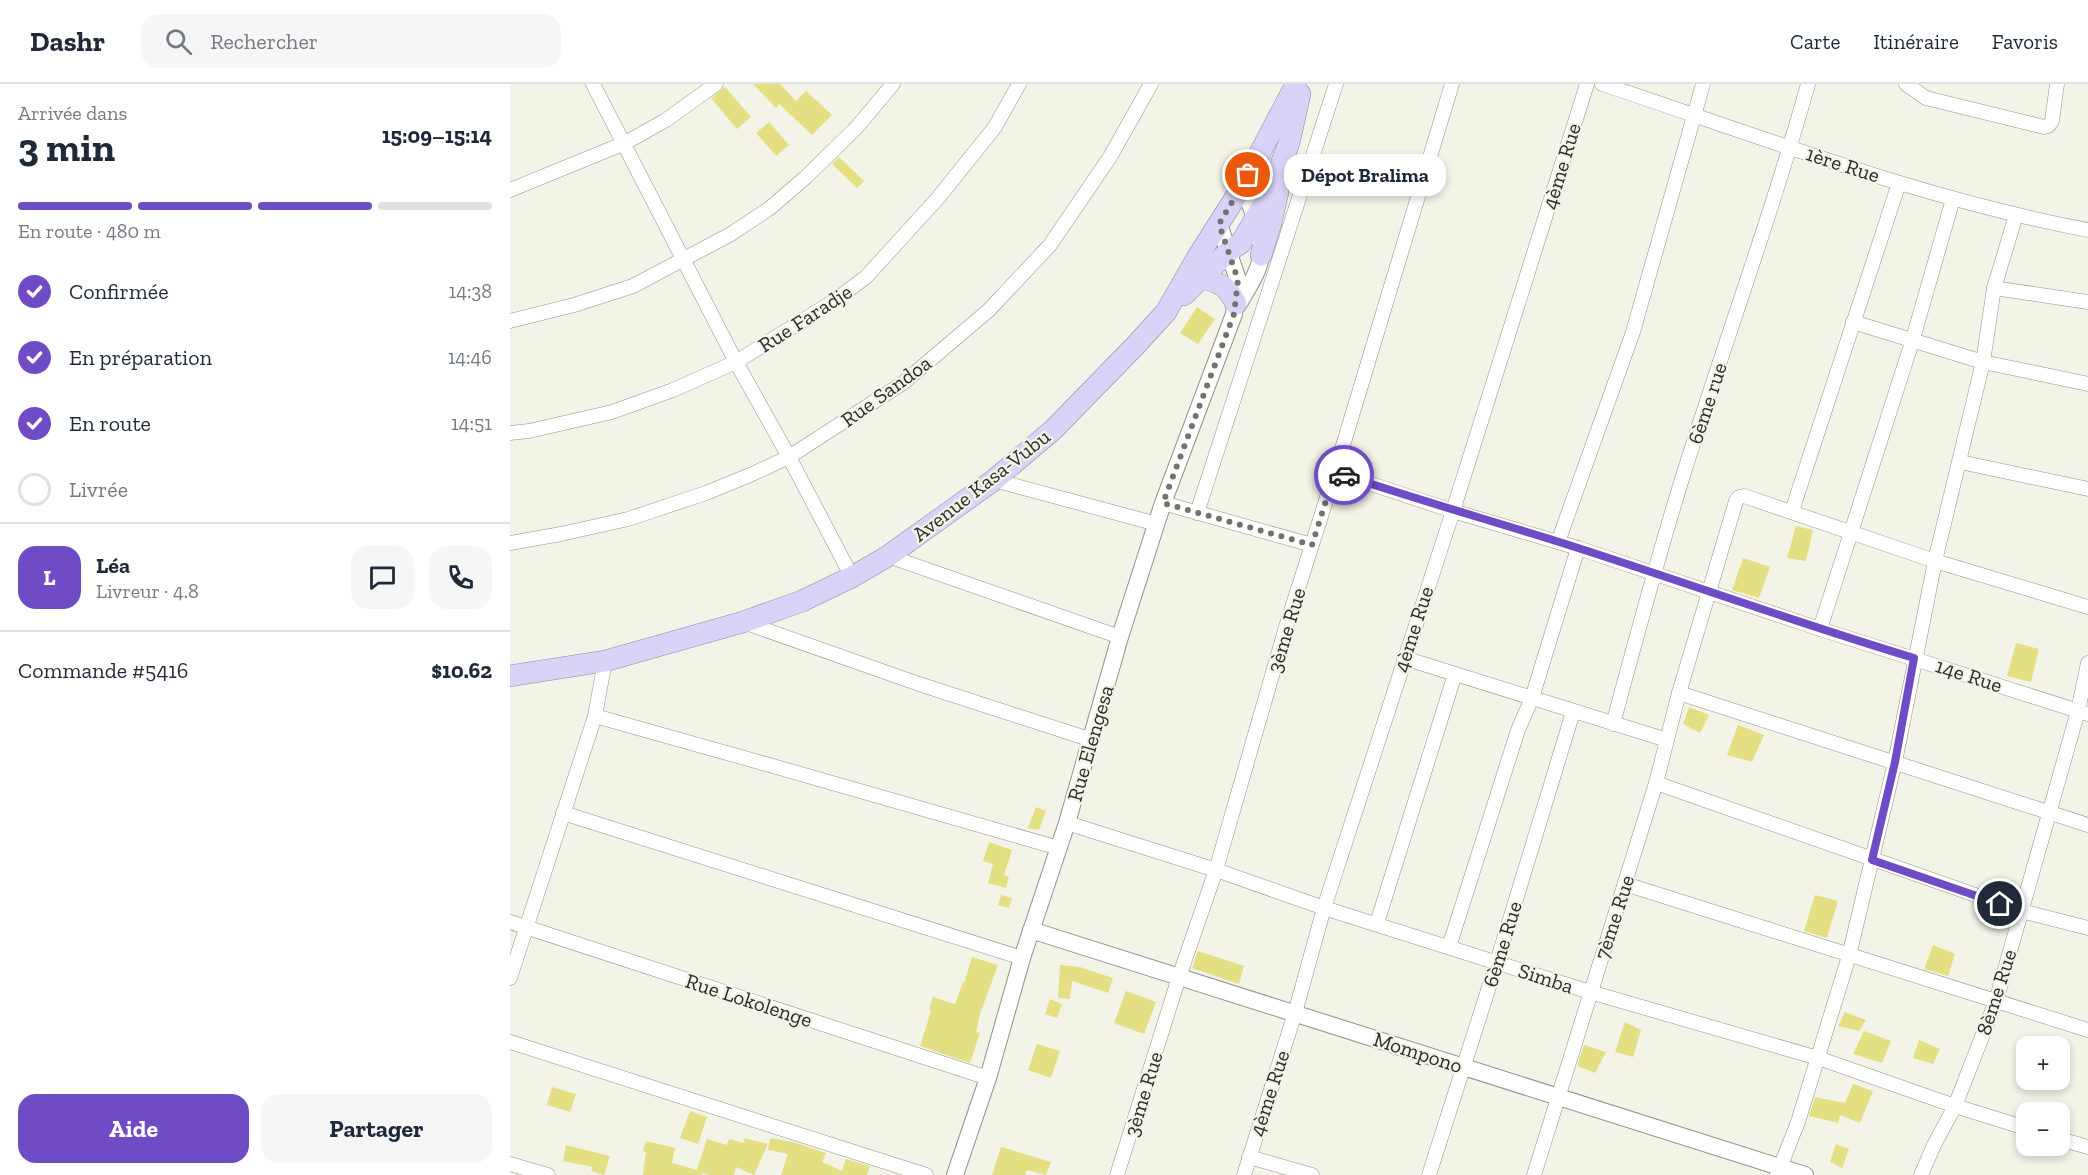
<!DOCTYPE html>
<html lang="fr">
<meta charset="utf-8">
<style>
:root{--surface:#fff;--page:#f6f6f7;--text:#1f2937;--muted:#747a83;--line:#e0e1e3;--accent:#6f4cc5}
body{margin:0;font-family:"Zilla Slab",serif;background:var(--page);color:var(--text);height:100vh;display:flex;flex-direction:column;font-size:22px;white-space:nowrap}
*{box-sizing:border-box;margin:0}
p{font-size:20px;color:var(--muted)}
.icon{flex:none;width:33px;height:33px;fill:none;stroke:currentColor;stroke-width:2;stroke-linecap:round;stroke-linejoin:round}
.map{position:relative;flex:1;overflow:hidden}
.sheet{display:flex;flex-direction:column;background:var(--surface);width:510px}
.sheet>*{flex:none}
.fabs{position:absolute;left:1506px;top:952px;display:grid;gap:12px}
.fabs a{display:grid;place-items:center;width:54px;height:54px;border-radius:12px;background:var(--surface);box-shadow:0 3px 9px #0003;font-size:30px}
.pin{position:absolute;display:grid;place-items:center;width:51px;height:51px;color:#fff;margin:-26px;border:3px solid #fff;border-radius:50%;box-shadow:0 2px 6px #0007}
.courier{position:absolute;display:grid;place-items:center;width:60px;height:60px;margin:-30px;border:4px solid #6f4cc5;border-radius:50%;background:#fff;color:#222;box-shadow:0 2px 8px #0007}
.bubble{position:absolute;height:42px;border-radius:18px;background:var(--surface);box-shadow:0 3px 9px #0003;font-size:20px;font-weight:700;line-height:42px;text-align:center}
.summary em{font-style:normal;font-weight:700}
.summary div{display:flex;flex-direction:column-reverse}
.summary{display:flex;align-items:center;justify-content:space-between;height:102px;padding:0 18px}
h1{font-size:39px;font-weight:700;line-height:45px}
.bar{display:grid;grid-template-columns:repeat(4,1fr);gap:9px 6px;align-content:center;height:72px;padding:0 18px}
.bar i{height:8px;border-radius:4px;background:var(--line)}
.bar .active{background:var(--accent)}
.bar p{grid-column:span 4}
.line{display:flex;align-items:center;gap:15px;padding:0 18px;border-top:2px solid var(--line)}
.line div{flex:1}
.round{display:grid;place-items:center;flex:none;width:63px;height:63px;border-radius:18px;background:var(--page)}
ol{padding:0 18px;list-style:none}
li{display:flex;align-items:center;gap:18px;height:66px}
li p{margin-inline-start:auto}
li .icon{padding:6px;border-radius:50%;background:var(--accent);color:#fff;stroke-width:4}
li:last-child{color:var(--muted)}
li i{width:33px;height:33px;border:3px solid var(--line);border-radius:50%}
.cta{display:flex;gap:12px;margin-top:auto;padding:12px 18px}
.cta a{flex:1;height:69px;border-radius:18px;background:var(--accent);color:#fff;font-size:24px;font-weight:700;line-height:69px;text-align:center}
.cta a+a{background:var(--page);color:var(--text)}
header{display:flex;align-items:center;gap:36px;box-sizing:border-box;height:84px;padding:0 30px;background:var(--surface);border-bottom:2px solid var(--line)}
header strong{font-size:28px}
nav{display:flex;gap:33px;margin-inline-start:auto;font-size:21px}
.search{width:420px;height:54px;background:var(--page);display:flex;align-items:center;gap:15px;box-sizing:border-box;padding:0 21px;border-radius:18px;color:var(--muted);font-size:22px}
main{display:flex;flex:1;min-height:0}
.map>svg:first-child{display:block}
.building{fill:#e4df82}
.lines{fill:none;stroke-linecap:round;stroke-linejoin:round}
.minor-casing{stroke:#939288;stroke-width:15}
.tertiary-casing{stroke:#939288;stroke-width:18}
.primary-casing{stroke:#8d86ac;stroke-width:22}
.minor{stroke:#fff;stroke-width:14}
.tertiary{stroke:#fff;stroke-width:16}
.primary{stroke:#dad3f8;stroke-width:21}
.done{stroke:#73726b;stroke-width:6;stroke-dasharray:0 10.8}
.route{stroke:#6f4cc5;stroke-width:8}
.labels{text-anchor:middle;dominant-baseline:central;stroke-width:4.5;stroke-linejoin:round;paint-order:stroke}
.street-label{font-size:21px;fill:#2d2c28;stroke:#f4f3e8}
</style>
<header>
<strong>Dashr</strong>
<div class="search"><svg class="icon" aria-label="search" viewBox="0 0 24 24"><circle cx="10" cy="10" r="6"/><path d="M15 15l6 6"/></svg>Rechercher</div>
<nav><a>Carte</a><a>Itinéraire</a><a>Favoris</a></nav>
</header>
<main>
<section class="sheet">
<div class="summary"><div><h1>3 min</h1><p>Arrivée dans</p></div><em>15:09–15:14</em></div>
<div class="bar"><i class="active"></i><i class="active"></i><i class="active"></i><i></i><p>En route · 480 m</p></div>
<ol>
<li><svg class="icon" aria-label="check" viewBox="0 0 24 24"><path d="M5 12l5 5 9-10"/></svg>Confirmée<p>14:38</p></li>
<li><svg class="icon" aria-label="check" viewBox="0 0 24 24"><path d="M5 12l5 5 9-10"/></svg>En préparation<p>14:46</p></li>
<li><svg class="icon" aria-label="check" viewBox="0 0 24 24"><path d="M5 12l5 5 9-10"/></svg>En route<p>14:51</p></li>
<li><i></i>Livrée</li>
</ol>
<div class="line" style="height:108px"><b class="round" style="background:var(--accent);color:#fff">L</b><div><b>Léa</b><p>Livreur · 4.8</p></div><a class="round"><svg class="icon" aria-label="chat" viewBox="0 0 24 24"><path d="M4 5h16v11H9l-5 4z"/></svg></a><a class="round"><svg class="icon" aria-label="phone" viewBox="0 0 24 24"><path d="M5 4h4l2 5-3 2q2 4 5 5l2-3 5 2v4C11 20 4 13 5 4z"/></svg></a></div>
<div class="line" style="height:78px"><div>Commande #5416</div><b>$10.62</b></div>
<div class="cta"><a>Aide</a><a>Partager</a></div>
</section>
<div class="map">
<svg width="1578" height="1091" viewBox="0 0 1578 1091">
<rect width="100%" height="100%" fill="#f4f3e8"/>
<g class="building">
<path d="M243 0H270L286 17 296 7 322 31 302 51 269 20 266 24Z"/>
<path d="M215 3 241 33 227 45 201 14Z"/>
<path d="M259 38 279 61 266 72 246 49Z"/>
<path d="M329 73 354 97 347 104 322 80Z"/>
<path d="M687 223 705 235 688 260 670 249Z"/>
<path d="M1286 442 1303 446 1296 477 1277 474Z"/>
<path d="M1233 474 1260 483 1249 514 1222 506Z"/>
<path d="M1506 559 1529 565 1521 598 1497 592Z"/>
<path d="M1179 623 1199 631 1190 649 1173 640Z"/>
<path d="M1228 641 1254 651 1242 678 1217 671Z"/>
<path d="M526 723 536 727 529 746 518 744Z"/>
<path d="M479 758 502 766 494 791 499 792 496 804 478 799 483 780 473 777Z"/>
<path d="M491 811 502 814 499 824 488 821Z"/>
<path d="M1305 811 1328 817 1317 854 1294 847Z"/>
<path d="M1423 861 1445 870 1438 892 1414 885Z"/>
<path d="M688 867 734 882 729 900 682 884Z"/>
<path d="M462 873 488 881 470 930 466 948 470 949 460 979 410 962 421 927H419L423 913 445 920 453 898 454 899Z"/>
<path d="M550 881 570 883 603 894 598 909 562 897 560 915 548 914Z"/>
<path d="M616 907 646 918 634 950 604 939Z"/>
<path d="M540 915 552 920 547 934 535 930Z"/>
<path d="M1335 928 1356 936 1349 947 1328 942Z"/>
<path d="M1115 938 1131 946 1123 973 1105 968Z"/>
<path d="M1354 947 1381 957 1372 979 1343 970Z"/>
<path d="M1409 956 1430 965 1423 980 1403 974Z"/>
<path d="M527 960 550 967 541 994 518 986Z"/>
<path d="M1074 961 1096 968 1085 989 1067 982Z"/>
<path d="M1343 1000 1363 1007 1350 1039 1330 1031 1328 1039 1299 1032 1305 1013 1335 1019Z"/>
<path d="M42 1003 66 1010 60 1028 37 1021Z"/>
<path d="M180 1027 197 1033 188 1060 170 1054Z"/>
<path d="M235 1054 258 1060 244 1091 226 1083 224 1091H200L192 1089V1091H133L136 1068 133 1067 136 1057 165 1064 162 1079 187 1086 197 1055 217 1061 219 1055 233 1059Z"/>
<path d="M260 1054 283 1058 316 1069 312 1078 332 1087 336 1075 360 1082 357 1091H271L278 1070 258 1066Z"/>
<path d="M1326 1060 1339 1065 1332 1084 1320 1078Z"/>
<path d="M56 1061 100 1072 94 1091 81 1087 83 1083 53 1077Z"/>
<path d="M491 1063 541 1078 536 1091 517 1086 515 1091H482Z"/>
</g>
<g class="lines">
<g class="minor-casing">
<g id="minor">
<path d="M83 0 226 278 279 373 342 493"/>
<path d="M1092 0C1252 53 1412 115 1578 146"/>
<path d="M1396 0 1416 14 1534 43 1538 42 1542 37 1547 0"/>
<path d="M0 106 115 59 156 36 206 0"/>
<path d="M1484 204 1578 218"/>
<path d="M0 237 64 221 123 202 221 150 260 124 296 93 347 43 383 0"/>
<path d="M1343 238 1473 278 1578 300"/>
<path d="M0 349 19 347 102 328 163 306 226 278 324 217 356 193 428 114 485 43 509 0"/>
<path d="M1450 378 1578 405"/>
<path d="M825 388 943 427 1068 464 1310 545 1578 630"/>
<path d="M484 396 647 440"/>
<path d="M653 419 802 461"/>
<path d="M1282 427 1389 99"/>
<path d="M687 429 826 0"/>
<path d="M1048 458 1123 248 1193 0"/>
<path d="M0 459 51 450 118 435 196 409 240 391 279 373 393 299 479 226 540 161 600 73 641 0"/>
<path d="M378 472 610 553"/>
<path d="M233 538 409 600 582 656"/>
<path d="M1310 545 1402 258 1443 115"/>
<path d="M894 574 1157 656"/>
<path d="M1169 609 1578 741"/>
<path d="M85 632 263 682 549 764"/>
<path d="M1103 640C1125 558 1147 476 1172 395 1213 263 1261 133 1298 0"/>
<path d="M1146 699 1511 827 1578 844"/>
<path d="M53 729 512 874"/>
<path d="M557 739 706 786 814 824 1080 908 1308 974 1445 1022 1516 1044"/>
<path d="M1115 800 1578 946"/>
<path d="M0 838 478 994"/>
<path d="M867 839 945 590"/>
<path d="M939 863 1008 646 1022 614 1068 464"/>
<path d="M0 894 85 632 95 577"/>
<path d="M0 958 416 1091"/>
<path d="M1550 1055 1578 1063"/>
<path d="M739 1073 802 1091"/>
<path d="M0 1080 38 1091"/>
<path d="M607 1091 669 893 706 786 776 543 825 388 942 0"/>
<path d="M734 1091 785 929 814 824 943 427 1077 0"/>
<path d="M919 1091 987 878 1063 628"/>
<path d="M1024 1091 1146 699 1169 609 1226 417 1229 413 1234 412 1425 477 1578 523"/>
<path d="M1267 1091 1288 1038 1339 872 1385 678 1425 477 1473 278 1484 204 1506 131"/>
<path d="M1411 1091 1424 1061 1445 1022 1486 917 1568 627 1578 579"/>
</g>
</g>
<g class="tertiary-casing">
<g id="tertiary">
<path d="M730 218C737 205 750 187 751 171 752 148 742 123 732 103"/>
<path d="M521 846 1295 1091"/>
<path d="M445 1091 478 994 512 874 557 739 610 553 653 419 724 230 728 196 709 140"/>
</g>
</g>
<g class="primary-casing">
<g id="primary">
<path d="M751 171 761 139 768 108"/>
<path d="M691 194C710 198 718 203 726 220"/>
<path d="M674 211 719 167 731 159 745 135 760 108 779 59 790 10"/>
<path d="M0 592 95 577 233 538 292 517 342 493 378 472 484 396 543 346 624 263 656 228 687 174 732 103 786 0"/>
</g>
</g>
<use href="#minor" class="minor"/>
<use href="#tertiary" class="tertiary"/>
<use href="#primary" class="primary"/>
</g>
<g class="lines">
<path class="done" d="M738 91 709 140 728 196 724 230 653 419 802 461 825 388 834 391"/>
<path class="route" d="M834 391C911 417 990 439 1068 464 1180 500 1291 540 1404 574L1385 678 1362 776 1490 820"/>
</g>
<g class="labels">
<g class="street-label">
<text transform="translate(1333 80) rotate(18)">1ère Rue</text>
<text transform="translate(1051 82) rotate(-73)">4ème Rue</text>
<text transform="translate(295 234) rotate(-33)">Rue Faradje</text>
<text transform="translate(376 307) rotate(-36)">Rue Sandoa</text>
<text transform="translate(1197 319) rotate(-72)">6ème rue</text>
<text transform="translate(471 401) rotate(-38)">Avenue Kasa-Vubu</text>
<text transform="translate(903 545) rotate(-72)">4ème Rue</text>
<text transform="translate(776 546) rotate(-73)">3ème Rue</text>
<text transform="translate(1459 591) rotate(18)">14e Rue</text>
<text transform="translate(580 659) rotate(-74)">Rue Elengesa</text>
<text transform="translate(1104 833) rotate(-72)">7ème Rue</text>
<text transform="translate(992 860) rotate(-73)">6ème Rue</text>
<text transform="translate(1036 894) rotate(18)">Simba</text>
<text transform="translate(1486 908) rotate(-72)">8ème Rue</text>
<text transform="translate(239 916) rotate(18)">Rue Lokolenge</text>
<text transform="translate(908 968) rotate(18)">Mompono</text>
<text transform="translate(759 1009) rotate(-72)">4ème Rue</text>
<text transform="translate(633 1010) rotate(-73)">3ème Rue</text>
</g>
</g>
</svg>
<div class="fabs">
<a>+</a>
<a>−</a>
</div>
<div class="pin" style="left:738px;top:91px;background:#ea580c"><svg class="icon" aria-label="bag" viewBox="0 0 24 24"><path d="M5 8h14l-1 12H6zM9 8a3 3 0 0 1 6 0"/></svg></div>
<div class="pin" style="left:1490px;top:820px;background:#1f2937"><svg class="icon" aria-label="home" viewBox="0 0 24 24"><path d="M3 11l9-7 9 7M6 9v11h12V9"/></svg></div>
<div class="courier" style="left:834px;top:391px"><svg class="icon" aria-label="car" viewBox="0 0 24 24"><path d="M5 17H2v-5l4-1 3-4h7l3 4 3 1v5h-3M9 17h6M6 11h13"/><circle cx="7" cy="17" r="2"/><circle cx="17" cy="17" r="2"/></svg></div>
<div class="bubble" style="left:774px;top:70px;width:162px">Dépot Bralima</div>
</div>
</main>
